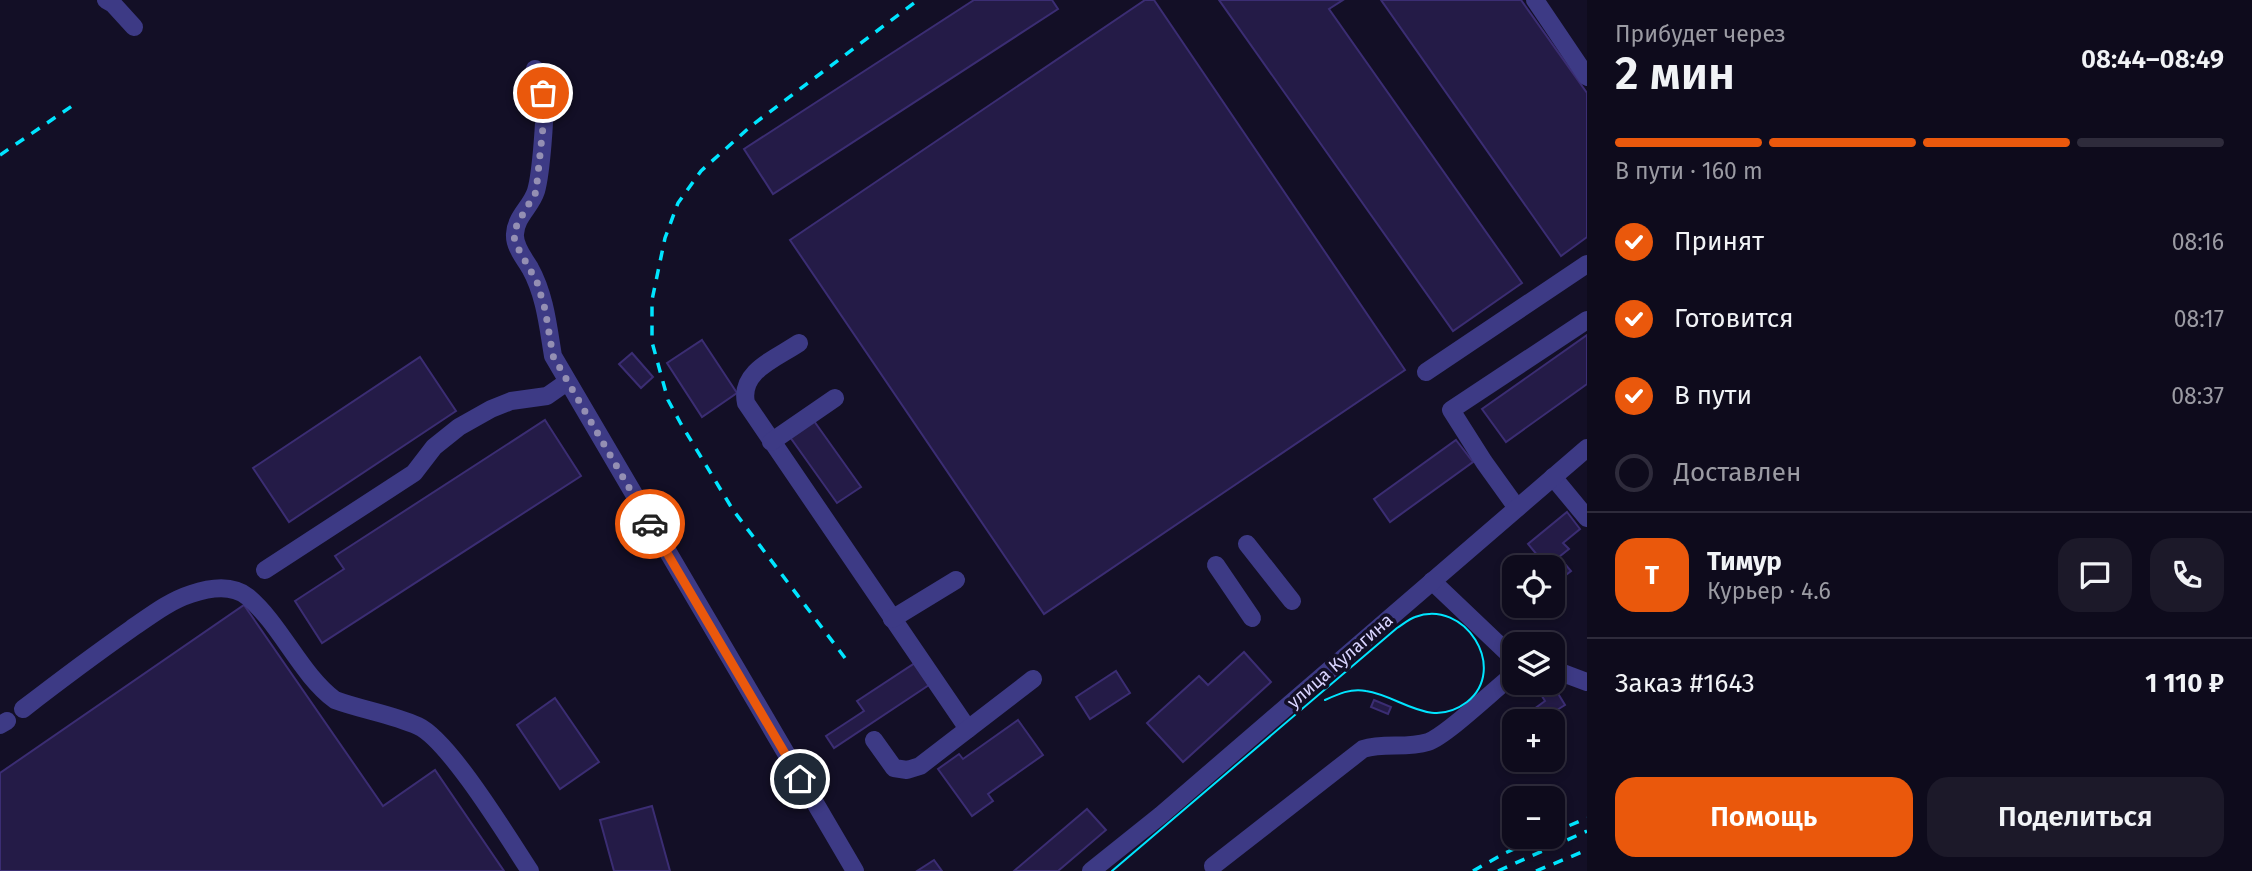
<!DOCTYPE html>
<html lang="ru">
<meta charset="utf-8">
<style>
:root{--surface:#0e0b1c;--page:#1c1929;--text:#f1f3f6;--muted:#9b9ba3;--line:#2e2b3b;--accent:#ea580c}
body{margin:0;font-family:"Fira Sans",sans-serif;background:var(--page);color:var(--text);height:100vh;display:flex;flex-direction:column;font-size:26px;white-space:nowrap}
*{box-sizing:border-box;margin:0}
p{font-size:23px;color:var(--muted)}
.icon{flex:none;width:38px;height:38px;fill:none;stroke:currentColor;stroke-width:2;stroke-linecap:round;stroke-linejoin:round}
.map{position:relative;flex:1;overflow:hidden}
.details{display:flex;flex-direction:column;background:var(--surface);width:665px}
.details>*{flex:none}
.tools{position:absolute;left:1502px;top:555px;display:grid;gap:14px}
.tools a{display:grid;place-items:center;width:63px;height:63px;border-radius:14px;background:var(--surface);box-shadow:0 4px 10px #0003,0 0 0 2px var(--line);font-size:35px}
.pin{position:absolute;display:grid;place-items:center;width:60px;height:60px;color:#fff;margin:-30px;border:4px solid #fff;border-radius:50%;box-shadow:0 2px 7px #0007}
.courier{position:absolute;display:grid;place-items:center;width:70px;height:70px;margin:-35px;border:5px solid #ea580c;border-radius:50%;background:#fff;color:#222;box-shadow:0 2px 9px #0007}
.summary em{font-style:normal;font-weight:600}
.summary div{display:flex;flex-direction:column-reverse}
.summary{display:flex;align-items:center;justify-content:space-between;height:119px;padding:0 28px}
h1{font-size:46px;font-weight:600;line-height:52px}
.bar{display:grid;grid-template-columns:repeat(4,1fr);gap:10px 7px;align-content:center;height:84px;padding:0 28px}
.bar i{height:9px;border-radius:5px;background:var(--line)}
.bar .active{background:var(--accent)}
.bar p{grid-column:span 4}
.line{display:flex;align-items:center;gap:18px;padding:0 28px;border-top:2px solid var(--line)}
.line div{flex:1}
.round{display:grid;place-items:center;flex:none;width:74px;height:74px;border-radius:21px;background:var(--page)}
ol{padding:0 28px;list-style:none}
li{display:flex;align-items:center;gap:21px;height:77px}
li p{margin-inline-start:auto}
li .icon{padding:7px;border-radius:50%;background:var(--accent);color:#fff;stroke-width:4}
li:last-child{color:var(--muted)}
li i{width:38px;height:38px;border:4px solid var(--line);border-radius:50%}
.cta{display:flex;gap:14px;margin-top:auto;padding:14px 28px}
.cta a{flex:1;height:80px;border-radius:21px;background:var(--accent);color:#fff;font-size:28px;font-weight:600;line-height:80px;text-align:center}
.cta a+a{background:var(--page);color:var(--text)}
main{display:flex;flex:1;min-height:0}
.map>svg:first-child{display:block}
.building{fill:#241b47;stroke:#3b2d73;stroke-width:2}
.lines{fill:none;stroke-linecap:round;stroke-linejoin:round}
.minor{stroke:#3d3a85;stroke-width:18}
.tram{stroke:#00e5ff;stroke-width:2}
.rail{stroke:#00e5ff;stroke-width:3.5;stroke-dasharray:10 9;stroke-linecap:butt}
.done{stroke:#948fb3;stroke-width:7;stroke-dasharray:0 12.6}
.route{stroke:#ea580c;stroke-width:9}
.labels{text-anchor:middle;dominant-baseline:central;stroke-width:7;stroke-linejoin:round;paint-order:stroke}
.street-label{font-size:18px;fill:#d9d4ff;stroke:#130f26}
</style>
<main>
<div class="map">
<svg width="1587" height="871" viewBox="0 0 1587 871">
<rect width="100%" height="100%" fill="#130f26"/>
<g class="building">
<path d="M974 0H1052L1058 9 773 194 744 149Z"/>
<path d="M1145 0H1154L1405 370 1044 614 790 240Z"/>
<path d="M1219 0H1343L1329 9 1522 283 1453 331Z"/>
<path d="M1381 0H1521L1587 93V237L1561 256Z"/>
<path d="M1587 335V384L1506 442 1482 409Z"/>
<path d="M702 340 737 393 702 417 667 363Z"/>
<path d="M632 353 653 377 641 388 619 364Z"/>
<path d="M420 357 456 411 289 522 253 468Z"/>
<path d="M545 420 581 476 322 643 295 601 344 569 335 556Z"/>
<path d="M814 421 861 487 837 503 790 437Z"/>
<path d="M1456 440 1473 462 1390 522 1374 499Z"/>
<path d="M1567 512 1580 529 1563 543 1569 549 1559 557 1571 571 1558 581 1552 574V567H1547L1528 544Z"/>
<path d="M244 605 383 806 435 770 504 871H0V773Z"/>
<path d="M1244 652 1271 682 1183 762 1147 723 1199 676 1208 685Z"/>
<path d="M915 663 929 685 834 748 826 736 864 711 857 701Z"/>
<path d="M1116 671 1130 693 1090 719 1076 697Z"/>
<path d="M1546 682H1551L1565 705 1541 720 1534 709 1545 701 1537 688Z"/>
<path d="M555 698 599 762 560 789 517 725Z"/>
<path d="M1374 700 1391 707 1388 714 1371 707Z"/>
<path d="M1018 720 1043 755 988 794 993 801 972 816 938 769 959 754 963 759Z"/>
<path d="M652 806 670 871H614L600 820Z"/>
<path d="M1087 809 1106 830 1058 871H1014Z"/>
<path d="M934 860 942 871H917Z"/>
</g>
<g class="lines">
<g class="minor">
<path d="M106 0 113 4 134 27"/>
<path d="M1535 0 1587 77"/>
<path d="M535 69C539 78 542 85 544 94 546 112 541 174 536 191 531 207 516 216 515 234 514 246 524 258 530 268 545 295 548 326 553 356L855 871"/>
<path d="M799 343C777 358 739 371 746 403L968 729"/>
<path d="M1426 372 1587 264"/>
<path d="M771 442 835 398"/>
<path d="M1553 477 1587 518"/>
<path d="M1517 508 1484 462 1451 410 1587 320"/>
<path d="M1247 544 1292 601"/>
<path d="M1216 565 1252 618"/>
<path d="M265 570 414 473 434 447 459 427 491 409 511 401 547 396 567 382"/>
<path d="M1432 581 1514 659"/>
<path d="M892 619 956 580"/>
<path d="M1552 669 1587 682"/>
<path d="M23 709C58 682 94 655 131 629 150 616 169 601 191 594 209 588 232 584 248 597 281 625 301 675 335 700 362 710 391 714 418 726 449 740 509 839 530 871"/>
<path d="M0 725 7 721"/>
<path d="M874 740 894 768 907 770 920 766 1033 679"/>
<path d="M1213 866 1363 749C1384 742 1406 749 1428 742 1446 736 1495 689 1514 674"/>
<path d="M1091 871 1161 815 1587 448"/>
</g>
<path class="tram" d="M1112 871 1397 628C1402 625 1409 619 1415 617 1465 598 1509 669 1467 702 1430 730 1401 696 1366 691 1351 688 1338 694 1325 700"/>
<g class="rail">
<path d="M0 155 72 106"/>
<path d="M845 658 733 510 681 424 668 400 652 342V300L665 238 678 203 701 171 751 126 918 0"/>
<path d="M1552 833 1587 818"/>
<path d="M1473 871 1505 853 1543 836"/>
<path d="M1498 871 1587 831"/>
<path d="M1536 871 1587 850"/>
</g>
</g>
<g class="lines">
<path class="done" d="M543 93V127L536 192 517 224 514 237 518 248 537 282 545 309 553 356 650 524"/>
<path class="route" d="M650 524 800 779"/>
</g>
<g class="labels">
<g class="street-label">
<text transform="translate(1340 661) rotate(-41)">улица Кулагина</text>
</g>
</g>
</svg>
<div class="tools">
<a><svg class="icon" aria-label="locate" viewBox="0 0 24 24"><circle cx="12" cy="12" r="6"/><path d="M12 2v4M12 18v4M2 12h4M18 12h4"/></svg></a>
<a><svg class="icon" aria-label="layers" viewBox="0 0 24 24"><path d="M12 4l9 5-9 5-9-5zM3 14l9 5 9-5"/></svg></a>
<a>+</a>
<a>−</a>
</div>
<div class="pin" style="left:543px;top:93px;background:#ea580c"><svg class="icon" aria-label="bag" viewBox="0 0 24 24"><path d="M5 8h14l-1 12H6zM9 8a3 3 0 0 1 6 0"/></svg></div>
<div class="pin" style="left:800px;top:779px;background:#1f2937"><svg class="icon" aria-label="home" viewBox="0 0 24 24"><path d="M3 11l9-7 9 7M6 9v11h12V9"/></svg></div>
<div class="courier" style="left:650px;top:524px"><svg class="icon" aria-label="car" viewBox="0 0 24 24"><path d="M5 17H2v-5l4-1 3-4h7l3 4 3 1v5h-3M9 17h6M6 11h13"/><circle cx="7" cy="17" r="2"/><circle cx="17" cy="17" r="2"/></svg></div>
</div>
<section class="details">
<div class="summary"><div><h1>2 мин</h1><p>Прибудет через</p></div><em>08:44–08:49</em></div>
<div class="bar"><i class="active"></i><i class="active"></i><i class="active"></i><i></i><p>В пути · 160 m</p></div>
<ol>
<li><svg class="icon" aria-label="check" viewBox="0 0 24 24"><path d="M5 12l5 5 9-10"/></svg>Принят<p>08:16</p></li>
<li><svg class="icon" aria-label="check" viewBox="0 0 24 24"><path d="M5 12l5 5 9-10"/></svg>Готовится<p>08:17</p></li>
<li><svg class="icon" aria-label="check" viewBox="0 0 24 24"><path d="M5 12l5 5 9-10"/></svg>В пути<p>08:37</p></li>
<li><i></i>Доставлен</li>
</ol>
<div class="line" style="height:126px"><b class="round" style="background:var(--accent);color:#fff">Т</b><div><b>Тимур</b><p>Курьер · 4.6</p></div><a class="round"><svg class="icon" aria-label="chat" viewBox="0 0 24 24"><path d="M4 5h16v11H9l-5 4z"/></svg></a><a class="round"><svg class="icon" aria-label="phone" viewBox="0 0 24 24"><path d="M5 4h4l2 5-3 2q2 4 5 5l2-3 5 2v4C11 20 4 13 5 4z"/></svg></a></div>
<div class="line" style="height:91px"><div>Заказ #1643</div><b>1 110 ₽</b></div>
<div class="cta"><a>Помощь</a><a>Поделиться</a></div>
</section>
</main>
